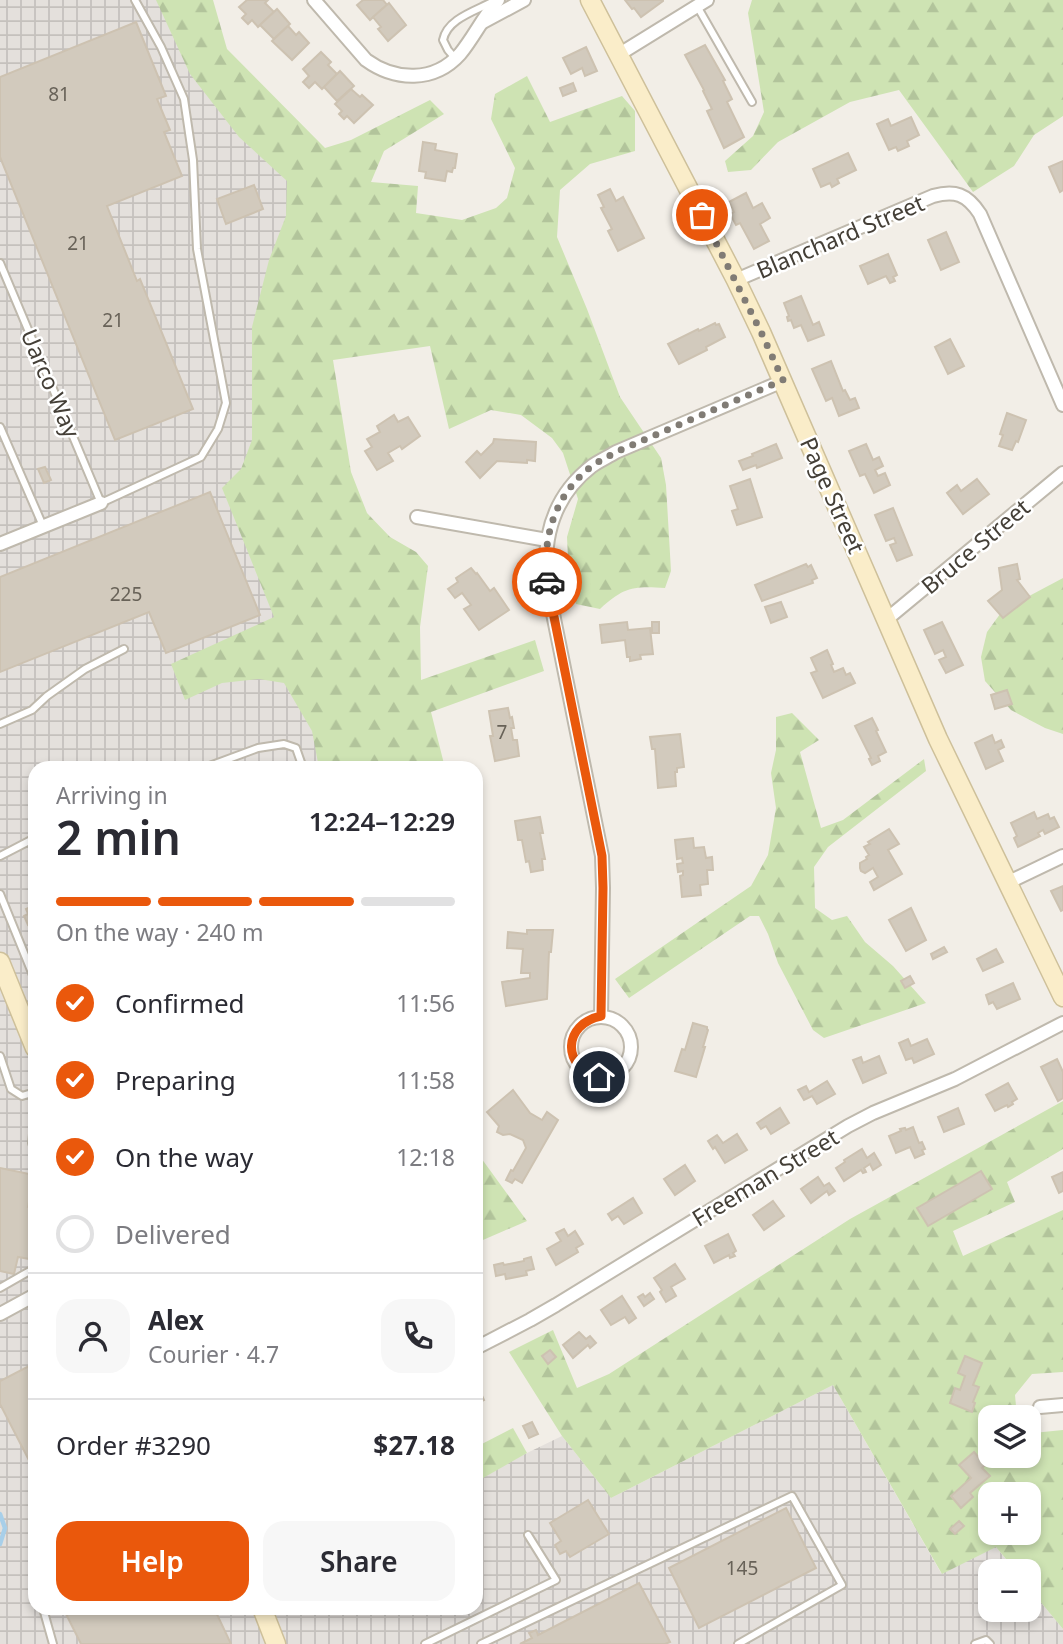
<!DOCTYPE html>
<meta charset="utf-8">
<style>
:root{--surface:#fff;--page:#f7f7f7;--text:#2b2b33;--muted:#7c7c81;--line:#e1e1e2;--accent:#ea580c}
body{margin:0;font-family:"Noto Sans",sans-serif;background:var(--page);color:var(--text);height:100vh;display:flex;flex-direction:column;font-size:26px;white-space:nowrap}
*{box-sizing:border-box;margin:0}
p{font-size:23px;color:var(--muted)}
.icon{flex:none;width:38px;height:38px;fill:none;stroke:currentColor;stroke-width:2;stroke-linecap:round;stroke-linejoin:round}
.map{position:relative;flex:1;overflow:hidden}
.details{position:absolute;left:28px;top:761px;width:455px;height:854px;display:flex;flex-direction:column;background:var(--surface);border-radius:21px;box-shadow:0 4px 10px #0003}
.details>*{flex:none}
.controls{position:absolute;left:978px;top:1405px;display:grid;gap:14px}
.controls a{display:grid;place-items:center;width:63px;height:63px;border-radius:14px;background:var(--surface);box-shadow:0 4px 10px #0003;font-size:35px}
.pin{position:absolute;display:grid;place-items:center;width:60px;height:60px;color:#fff;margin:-30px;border:4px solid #fff;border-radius:50%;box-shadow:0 2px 7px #0007}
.courier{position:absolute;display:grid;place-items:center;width:70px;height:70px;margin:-35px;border:5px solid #ea580c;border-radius:50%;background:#fff;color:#222;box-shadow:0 2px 9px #0007}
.head em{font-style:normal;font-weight:600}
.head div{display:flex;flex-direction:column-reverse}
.head{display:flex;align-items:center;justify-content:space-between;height:119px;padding:0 28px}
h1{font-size:46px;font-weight:600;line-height:52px}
.bar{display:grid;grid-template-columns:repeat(4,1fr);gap:10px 7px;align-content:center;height:84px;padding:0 28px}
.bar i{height:9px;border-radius:5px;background:var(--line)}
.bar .current{background:var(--accent)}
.bar p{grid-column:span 4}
.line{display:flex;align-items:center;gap:18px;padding:0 28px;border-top:2px solid var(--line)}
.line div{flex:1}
.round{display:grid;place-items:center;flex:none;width:74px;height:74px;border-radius:21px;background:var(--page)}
ol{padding:0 28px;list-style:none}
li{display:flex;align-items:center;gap:21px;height:77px}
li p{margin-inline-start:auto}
li .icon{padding:7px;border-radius:50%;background:var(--accent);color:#fff;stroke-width:4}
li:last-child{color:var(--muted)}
li i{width:38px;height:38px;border:4px solid var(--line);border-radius:50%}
.action{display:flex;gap:14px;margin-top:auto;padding:14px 28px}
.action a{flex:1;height:80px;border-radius:21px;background:var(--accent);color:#fff;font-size:28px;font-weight:600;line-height:80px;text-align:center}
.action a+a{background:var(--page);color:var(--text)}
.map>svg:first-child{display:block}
.industrial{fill:url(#industrial-grid)}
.forest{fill:url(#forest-firs);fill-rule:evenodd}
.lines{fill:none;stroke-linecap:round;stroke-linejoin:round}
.stream{stroke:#a8cfe9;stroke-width:4.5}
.building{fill:#d2cabd;stroke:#cdc2b1;stroke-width:2}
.lane-casing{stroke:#bfb9ad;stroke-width:10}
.street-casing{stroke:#bfb9ad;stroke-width:16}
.secondary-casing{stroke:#cec09a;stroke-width:21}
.lane{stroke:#fff;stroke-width:6}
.street{stroke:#fff;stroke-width:12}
.secondary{stroke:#faedc9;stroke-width:18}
.done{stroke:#817c75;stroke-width:7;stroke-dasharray:0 12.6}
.route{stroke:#ea580c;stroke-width:9}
.labels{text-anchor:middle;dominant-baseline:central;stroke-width:5;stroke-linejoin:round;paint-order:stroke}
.number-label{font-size:19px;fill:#686258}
.street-label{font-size:23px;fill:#443f37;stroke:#fff}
</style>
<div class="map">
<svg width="1063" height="1644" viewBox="0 0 1063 1644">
<defs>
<pattern id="industrial-grid" width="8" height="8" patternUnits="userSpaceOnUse" patternTransform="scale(1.75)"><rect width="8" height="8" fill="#e4e0dc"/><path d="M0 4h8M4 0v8" fill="none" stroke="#c5c1bd"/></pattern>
<pattern id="forest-firs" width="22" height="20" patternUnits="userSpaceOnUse" patternTransform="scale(1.75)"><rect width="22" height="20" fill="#cee3b3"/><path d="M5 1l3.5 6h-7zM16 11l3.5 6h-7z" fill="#b2c49b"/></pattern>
</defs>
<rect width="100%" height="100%" fill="#f2eee7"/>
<path class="industrial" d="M0 0H204L220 51 328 152 274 345 356 768H35V1608H476V1478L562 1436 611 1498 833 1385 941 1573 995 1546 1016 1571 990 1572V1610H1029V1588L1063 1629V1644H0Z"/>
<g class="forest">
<path d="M156 0H213L227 49 325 148 351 140 430 100 444 114 384 151 371 182 418 186 416 213 462 220 496 208 507 198 515 168 491 119 495 94 527 76 550 122 622 96 635 111V151L590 164 560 190 557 237 587 309 620 397 661 458 666 485 671 571 665 588C633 586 624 587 600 609L576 604 569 579 567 537 578 499 563 453 552 438 521 415 491 410 449 429 430 346 333 360 351 472 367 513 390 537 416 552 428 566 420 627 421 680 535 640 544 671 431 712 445 768H319L312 731 284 683 259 679 222 683 185 700 171 664 274 617 222 488 241 469 252 440V327L269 260 286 216 287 181 239 137 190 74Z"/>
<path d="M752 0H1063V116L1034 135 1014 166 973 192 899 90 850 102 778 142 751 170 728 172 725 161 753 136 764 112 748 13Z"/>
<path d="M1063 578V734L1045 728 1011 710 985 681 981 657 987 632 1003 610Z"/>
<path d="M792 713 819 740 800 752 821 828 843 820 924 759 926 771 828 847 814 867 815 908 832 920 847 916 865 942 893 966 926 1003 824 1038 813 1030 778 963 768 934 759 916H750L629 998 615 979 751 886 768 855 776 808 771 773 776 750V717Z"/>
<path d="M1063 1101V1149L1007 1182 1015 1202 953 1231 963 1256 1063 1210V1372L1032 1374 1015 1395 1017 1417 990 1418V1456H1029V1430L1033 1433 1063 1430V1629L1029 1588V1572L1016 1571 996 1547 942 1574 833 1385 611 1498 562 1436 509 1352 553 1330 577 1388 609 1374 850 1219ZM990 1494H1029V1533H990Z"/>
<path d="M476 1151 527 1221 476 1243Z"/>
<path d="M513 1428 527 1453 476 1482V1447Z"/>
</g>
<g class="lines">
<path class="stream" d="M0 1514 5 1528 0 1544"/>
</g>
<g class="building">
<path d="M247 0H268L265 3 274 12 258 27 252 20 248 24 242 18 246 14 239 7Z"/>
<path d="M363 0H383L387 5 370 20 357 5Z"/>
<path d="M625 0H663V1L641 17 634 8 632 9Z"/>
<path d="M389 3 406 25 388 41 378 29 381 27 373 17Z"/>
<path d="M277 9 290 24 274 39 260 25Z"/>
<path d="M136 22 166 96 157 99 170 130 164 132 182 176 107 206 137 281 140 279 193 409 115 440 0 157V77Z"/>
<path d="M288 26 296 35 299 32 309 43 292 60 272 41Z"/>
<path d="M705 45 725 80 723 81 732 99 727 102 744 137 724 148 707 111 712 109 703 91 704 90 685 55Z"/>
<path d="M586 47 597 71 585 76 582 68 571 74 563 58Z"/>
<path d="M321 52 331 62 328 65 337 74 322 89 315 82 309 88 303 82 309 76 303 69Z"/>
<path d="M340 71 354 86 337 101 324 87Z"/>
<path d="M573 83 576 91 563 96 560 88Z"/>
<path d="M351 89 360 97 362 95 373 105 354 123 347 116 344 119 339 114 342 111 335 104Z"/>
<path d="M911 117 919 135 907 141 909 146 898 151 896 147 889 150 877 124 888 119 891 126Z"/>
<path d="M423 142 436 144 435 150 457 154 455 168H453L452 172 447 171 445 181 425 178 426 172 419 171Z"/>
<path d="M848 153 856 170 837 179 839 183 832 187 830 183 821 187 813 169Z"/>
<path d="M1063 161V190L1060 192 1049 167Z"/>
<path d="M254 185 263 209 226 224 217 199Z"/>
<path d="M610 189 616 201 623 197 644 238 618 251 608 231 612 229 601 208 604 207 598 195Z"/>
<path d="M746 193 753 208 762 203 770 218 760 224 769 241 754 249 740 223 736 225 730 214 734 212 729 202Z"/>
<path d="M946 232 959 262 941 270 928 240Z"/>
<path d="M888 254 897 275 893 277 895 281 890 283 886 276 868 284 860 266Z"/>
<path d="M801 296 813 325 819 322 824 335 808 341 801 325 794 328 791 320 788 321 787 317 789 316 784 303Z"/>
<path d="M715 323 716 325 719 324 725 337 706 347 707 350 679 364 668 344 698 329 699 331Z"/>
<path d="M950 339 964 366 948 374 935 347Z"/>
<path d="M831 361 843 391 845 390 850 400 855 398 859 408 839 416 832 398 826 401 812 369Z"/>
<path d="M1007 413 1026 420 1018 442 1016 441 1012 450 999 446 1003 435 1000 434Z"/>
<path d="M394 415 398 422 408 417 420 436 402 449 400 446 388 453 393 461 377 470 365 451 372 447 367 439 380 432 377 426Z"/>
<path d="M494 439 536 442 535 461 527 460V463L497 461 480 478 466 462 477 451 481 455 493 443Z"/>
<path d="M776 444 782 458 757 468 756 465 743 470 739 461 753 456 752 454Z"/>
<path d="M866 444 873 460 879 457 883 466 875 470 878 476 885 473 890 485 874 493 865 474 860 476 849 451Z"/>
<path d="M45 467 51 480 44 483 38 469Z"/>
<path d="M750 479 762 517 737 525 732 511 738 509 730 486Z"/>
<path d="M977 479 989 494 963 514 947 493 957 485 961 491Z"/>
<path d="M210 492 260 615 166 653 149 612 0 672V577Z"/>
<path d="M893 508 912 555 897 561 890 545 896 543 894 538 886 541 875 515Z"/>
<path d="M806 564 808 567 811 565 817 578 812 580 813 583 762 601 755 585Z"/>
<path d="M1017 564 1020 579 1017 580 1030 597 1003 618 988 601 1002 590 999 568Z"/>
<path d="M471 568 476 574 477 573 490 591 494 588 509 610 479 630 464 609 471 605 462 593 455 598 448 589 458 582 456 578Z"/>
<path d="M781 602 787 617 771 623 765 607Z"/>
<path d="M627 622 628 630 650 628 653 654 640 655 641 659 630 661V657H627L625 640 602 643 600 625Z"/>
<rect x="652" y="622" width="7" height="11"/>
<path d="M942 622 963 665 946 673 939 660 946 657 943 650 935 654 924 630Z"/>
<path d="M827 650 833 664 831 665 834 672 843 668 846 675 850 673 855 683 823 698 811 673 817 671 811 658Z"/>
<path d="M1007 690 1012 704 995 709 991 695Z"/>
<path d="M508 708 510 718 512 717 514 728H511L513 740H517L519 756 495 761 490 736H493L489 711Z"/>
<path d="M872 718 878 730 876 731 886 752 878 756 880 761 872 765 869 759 871 758 855 726Z"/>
<path d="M680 734 684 767 677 768V772H675L676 786 658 788 655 749H652L650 737Z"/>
<path d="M992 735 995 743 1001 740 1004 747 998 750 1003 761 986 769 975 743Z"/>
<path d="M1034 812 1037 819 1048 814 1050 819 1054 817 1059 827 1045 834 1043 830 1038 833 1040 836 1018 847 1014 838 1017 836 1011 823Z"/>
<path d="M540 817 543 833H540L545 859H542L543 870 531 872 529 861 526 862 522 840H518L515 821Z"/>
<path d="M889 829 899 844 888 850 902 874 874 890 870 882 878 877 873 868 865 873 861 871 860 868V863L867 859 866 857 869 855 864 847 870 844 868 842Z"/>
<path d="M693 838 694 848 704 847 706 858 712 857 713 870H707L708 884 700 885 701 895 682 897 680 876 683 875V871L678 872 677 864 683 863 682 858 677 859 675 840Z"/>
<path d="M1063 886V910L1061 911 1051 891Z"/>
<path d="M35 905V932L31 924 28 925 24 916 28 914 26 909Z"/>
<path d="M911 908 926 940 906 951 889 920Z"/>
<path d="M527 930H553L551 952H549L547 999 506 1006 502 982 530 978V973H521L523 949 507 948 508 932 527 934Z"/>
<path d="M944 947 947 952 933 959 931 954Z"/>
<path d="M996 949 1003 962 983 971 977 959Z"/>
<path d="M910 976 914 983 905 988 901 981Z"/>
<path d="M1013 983 1020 999 997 1009 993 1002 989 1004 986 995Z"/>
<path d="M693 1023 707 1027V1029L708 1030 703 1047H705L696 1077 675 1071 682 1049 685 1050Z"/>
<path d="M908 1039 911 1046 927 1039 934 1054 914 1063 912 1058 906 1060 899 1043Z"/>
<path d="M879 1056 886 1073 863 1083 853 1060 861 1057 863 1063Z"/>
<path d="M1057 1059 1063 1072V1098L1058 1101 1041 1067Z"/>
<path d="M827 1081 835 1094 817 1104 812 1096 804 1100 798 1090 806 1086 809 1092Z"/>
<path d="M1008 1083 1017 1099 1012 1102 1013 1104 1008 1107 1007 1105 995 1111 986 1095Z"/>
<path d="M513 1090 530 1113 542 1120 547 1112 558 1120 522 1183 515 1179 512 1183 506 1180 511 1170 513 1171 526 1148 523 1140 510 1134 503 1135 497 1132 499 1126 487 1112Z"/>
<path d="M780 1108 789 1123 771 1134 766 1126 761 1129 757 1123Z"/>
<path d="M958 1108 964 1124 944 1132 938 1117Z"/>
<path d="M913 1127 919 1143 922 1142 925 1149 922 1150 924 1154 915 1158 910 1147 896 1153 889 1136 901 1131 900 1129 905 1128 906 1130Z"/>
<path d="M737 1134 747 1150 725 1163 715 1147 713 1149 708 1141 717 1135 723 1143Z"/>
<path d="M862 1149 867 1158 874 1153 881 1165 873 1170 870 1164 864 1168 866 1172 863 1173 861 1170 844 1181 836 1168 845 1162 844 1160Z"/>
<path d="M685 1165 695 1181 675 1195 664 1179Z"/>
<path d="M0 1168 34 1175 28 1207 35 1208V1260L18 1257 14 1274 0 1271Z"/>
<path d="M981 1171 992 1189 928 1226 917 1208Z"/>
<path d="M1063 1172V1191L1059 1193 1052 1177Z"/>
<path d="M818 1177 824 1186 829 1183 835 1191 829 1195 827 1191 811 1203 801 1189Z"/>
<path d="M633 1198 642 1213 624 1224 618 1216 612 1220 608 1214Z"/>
<path d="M773 1201 784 1216 764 1230 753 1215Z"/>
<path d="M564 1229 568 1236 575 1231 583 1244 576 1248 578 1252 556 1265 547 1249 561 1241 556 1233Z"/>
<path d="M728 1234 736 1251 733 1253 735 1256 730 1258 729 1255 714 1263 705 1246Z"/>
<path d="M531 1257 534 1269 526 1271 527 1275 506 1279 505 1274 496 1276 494 1265 503 1263 504 1265 524 1261V1259Z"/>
<path d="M675 1264 685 1279 671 1287 676 1296 666 1302 660 1292 662 1290 654 1278Z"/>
<path d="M650 1293 654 1299 644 1306 638 1297 643 1294 645 1297Z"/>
<path d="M622 1296 636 1318 629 1323 625 1317 611 1325 601 1310Z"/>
<path d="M579 1332 586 1339 590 1336 596 1343 590 1348 588 1345 573 1358 563 1345Z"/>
<path d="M550 1350 556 1357 548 1364 542 1356Z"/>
<path d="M965 1356 982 1363 973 1385 979 1387 973 1402 975 1403 972 1412 950 1403 955 1388 960 1390 965 1376 958 1373Z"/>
<path d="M35 1363V1472L0 1404V1381Z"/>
<path d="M478 1387 484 1400 476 1404V1388Z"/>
<path d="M532 1422 538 1434 529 1438 523 1426Z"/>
<path d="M974 1452 985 1465 982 1468 990 1476 970 1493 973 1497 961 1508 951 1496 971 1478 959 1465Z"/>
<path d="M588 1500 609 1534 570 1557 566 1551 560 1554 555 1545 561 1541 550 1523Z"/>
<path d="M786 1508 816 1568 699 1628 669 1568Z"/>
<path d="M959 1521 964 1526 955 1534 950 1529Z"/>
<path d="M639 1583 670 1642 665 1644H520L532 1638 529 1633 536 1630 538 1635Z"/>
<path d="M63 1608H214L231 1644H81Z"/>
</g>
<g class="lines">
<g class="lane-casing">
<g id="lane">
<path d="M697 6 752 102"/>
<path d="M455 58 448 50 443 40C447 19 475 11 492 2"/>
<path d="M0 263 101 503 201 457 218 429 226 403 197 249 193 160 184 99 161 47 135 0"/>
<path d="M0 427 43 526"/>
<path d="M0 724 32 710 47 696 85 669 124 649"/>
<path d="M204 768 258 748 284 744 296 748 303 768"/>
<path d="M0 856 35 838"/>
<path d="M0 894 35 980"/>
<path d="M0 1056 11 1089 22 1096 35 1092"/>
<path d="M35 1116 32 1143 35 1150"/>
<path d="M0 1288 35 1268"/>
<path d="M45 1608 44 1612 53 1644"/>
<path d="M425 1644 556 1580 528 1535"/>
<path d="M481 1644 792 1496 842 1585 738 1644"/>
<path d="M975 1644 986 1640 990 1644"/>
</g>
</g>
<g class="street-casing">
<g id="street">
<path d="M314 0 366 60C395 81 434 83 460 54 474 37 483 17 498 0"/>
<path d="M483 22 524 0"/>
<path d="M618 55 707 0"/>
<path d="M736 280 933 196C955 190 967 194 980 214L1063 405"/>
<path d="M417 517 547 540"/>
<path d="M0 544 101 503"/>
<path d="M887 619 1063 473"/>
<path d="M1007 883 1063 856"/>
<path d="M601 1016 603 888 602 856 547 584C542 537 553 496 592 466 599 461 608 457 616 452L783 381"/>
<circle cx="601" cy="1047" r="30"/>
<path d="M0 1314 35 1295"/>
<path d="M476 1348 530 1320 556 1305 848 1126 873 1113 955 1079 1063 1023"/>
<path d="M1040 1407 1063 1405"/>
</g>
</g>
<g class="secondary-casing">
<g id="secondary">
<path d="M590 0 736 280 761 332 938 739 1063 997"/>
<path d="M0 962 35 1048"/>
<path d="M262 1608 276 1644"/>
</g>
</g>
<use href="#lane" class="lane"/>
<use href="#street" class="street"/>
<use href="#secondary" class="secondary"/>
</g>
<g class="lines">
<path class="done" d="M547 582C542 537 555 494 592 466 600 460 608 457 616 452L783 380 761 332 702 215"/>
<path class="route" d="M547 582 602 856 603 888 601 1016C563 1024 561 1067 599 1077"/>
</g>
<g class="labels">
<g class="number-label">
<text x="59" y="94">81</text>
<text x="78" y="243">21</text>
<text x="113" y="320">21</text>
<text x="126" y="594">225</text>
<text x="502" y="732">7</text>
<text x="742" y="1568">145</text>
</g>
<g class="street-label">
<text transform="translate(840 236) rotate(-23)">Blanchard Street</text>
<text transform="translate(51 383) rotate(67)">Uarco Way</text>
<text transform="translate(833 495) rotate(66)">Page Street</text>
<text transform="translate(975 546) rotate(-40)">Bruce Street</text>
<text transform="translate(765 1177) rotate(-31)">Freeman Street</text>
</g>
</g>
</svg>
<div class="controls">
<a><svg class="icon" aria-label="layers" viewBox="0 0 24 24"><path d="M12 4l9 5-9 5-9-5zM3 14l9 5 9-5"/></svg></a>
<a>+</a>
<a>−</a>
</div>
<div class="pin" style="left:702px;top:215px;background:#ea580c"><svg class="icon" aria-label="bag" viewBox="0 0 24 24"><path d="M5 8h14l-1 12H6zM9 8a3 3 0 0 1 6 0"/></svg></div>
<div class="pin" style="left:599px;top:1077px;background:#1f2937"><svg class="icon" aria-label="home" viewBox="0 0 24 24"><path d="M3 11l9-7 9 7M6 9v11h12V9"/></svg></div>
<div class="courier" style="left:547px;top:582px"><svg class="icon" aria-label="car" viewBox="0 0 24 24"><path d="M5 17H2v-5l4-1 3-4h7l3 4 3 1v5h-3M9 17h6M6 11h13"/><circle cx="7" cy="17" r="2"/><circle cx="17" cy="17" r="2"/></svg></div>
<section class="details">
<div class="head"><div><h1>2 min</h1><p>Arriving in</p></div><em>12:24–12:29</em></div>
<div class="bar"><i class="current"></i><i class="current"></i><i class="current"></i><i></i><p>On the way · 240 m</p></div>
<ol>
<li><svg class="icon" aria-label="check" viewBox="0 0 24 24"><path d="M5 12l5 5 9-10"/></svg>Confirmed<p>11:56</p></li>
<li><svg class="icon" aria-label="check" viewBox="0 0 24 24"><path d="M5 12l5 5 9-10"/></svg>Preparing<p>11:58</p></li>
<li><svg class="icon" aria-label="check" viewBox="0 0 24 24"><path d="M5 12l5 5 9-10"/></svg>On the way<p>12:18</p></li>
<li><i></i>Delivered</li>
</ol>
<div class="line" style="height:126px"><a class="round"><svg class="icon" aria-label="person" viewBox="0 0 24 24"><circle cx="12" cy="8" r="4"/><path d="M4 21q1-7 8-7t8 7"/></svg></a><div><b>Alex</b><p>Courier · 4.7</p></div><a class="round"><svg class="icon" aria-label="phone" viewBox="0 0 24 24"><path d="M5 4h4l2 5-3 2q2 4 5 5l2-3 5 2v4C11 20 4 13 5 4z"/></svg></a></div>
<div class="line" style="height:91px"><div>Order #3290</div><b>$27.18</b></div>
<div class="action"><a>Help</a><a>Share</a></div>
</section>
</div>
